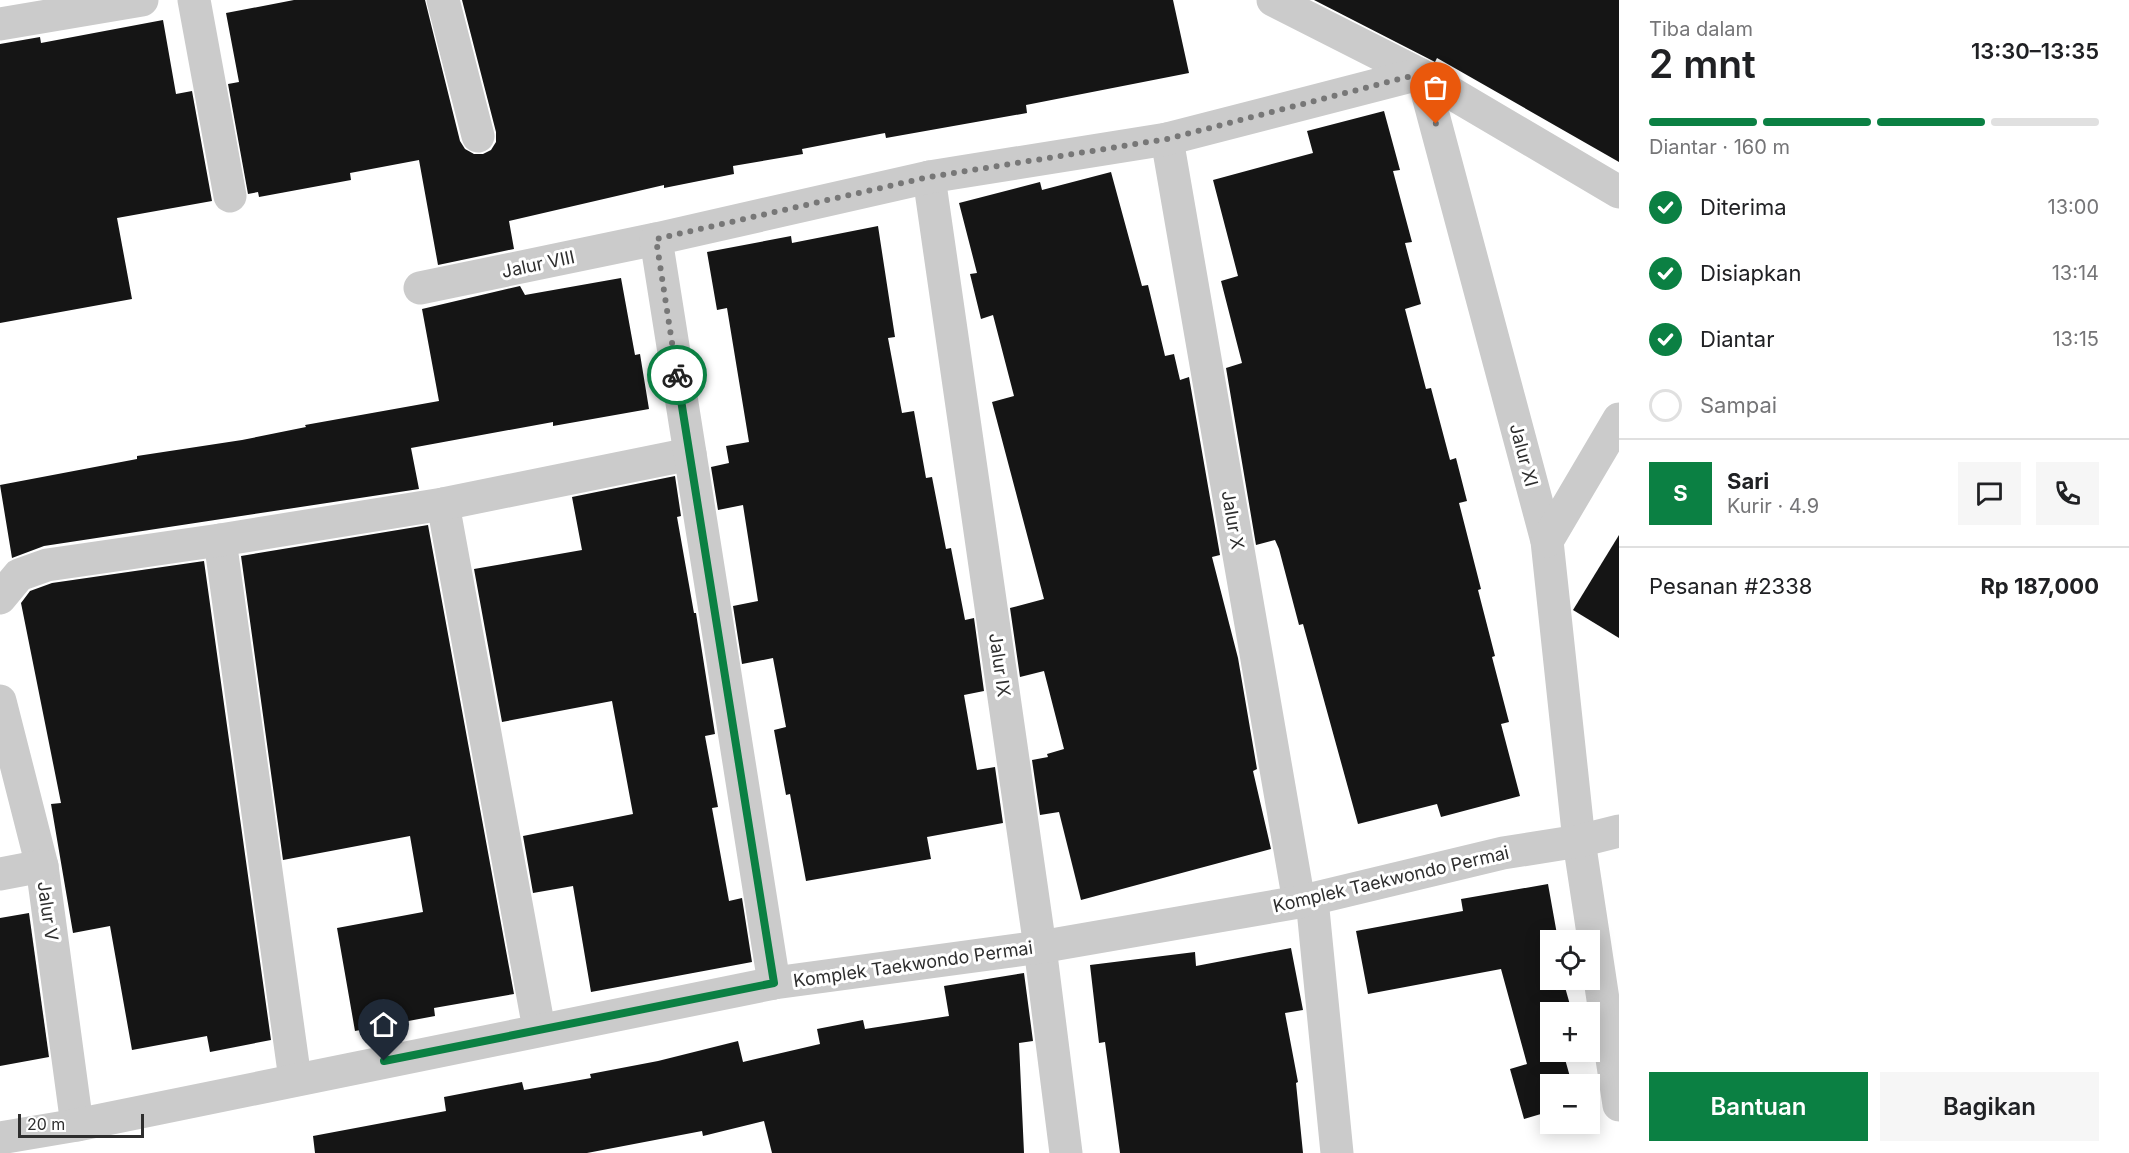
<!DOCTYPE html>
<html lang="id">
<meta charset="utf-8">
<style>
:root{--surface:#fff;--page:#f6f6f6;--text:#202124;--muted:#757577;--line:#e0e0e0;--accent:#0b8043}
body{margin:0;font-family:Inter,sans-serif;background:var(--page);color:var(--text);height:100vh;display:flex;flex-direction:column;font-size:22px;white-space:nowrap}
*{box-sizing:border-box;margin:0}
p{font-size:20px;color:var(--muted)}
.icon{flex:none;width:33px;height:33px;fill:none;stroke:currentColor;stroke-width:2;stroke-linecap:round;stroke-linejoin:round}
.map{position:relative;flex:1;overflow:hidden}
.details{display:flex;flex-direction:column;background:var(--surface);width:510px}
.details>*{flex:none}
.controls{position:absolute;left:1540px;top:930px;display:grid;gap:12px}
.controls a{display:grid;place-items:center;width:60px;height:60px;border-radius:0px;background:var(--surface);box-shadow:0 3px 15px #0003;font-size:30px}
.scale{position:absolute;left:18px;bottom:15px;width:126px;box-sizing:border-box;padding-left:6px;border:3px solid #2e2e2e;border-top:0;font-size:16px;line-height:21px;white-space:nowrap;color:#2e2e2e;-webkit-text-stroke:4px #fff;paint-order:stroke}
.pin{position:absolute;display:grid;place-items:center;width:51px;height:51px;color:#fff;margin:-62px -26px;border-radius:50% 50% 50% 0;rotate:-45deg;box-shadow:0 0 6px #0007}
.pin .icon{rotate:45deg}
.courier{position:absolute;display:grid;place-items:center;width:60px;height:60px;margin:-30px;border:4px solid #0b8043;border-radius:50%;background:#fff;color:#222;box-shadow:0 2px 8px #0007}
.headline em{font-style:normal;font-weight:600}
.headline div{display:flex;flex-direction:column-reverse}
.headline{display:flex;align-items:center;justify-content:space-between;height:102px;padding:0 30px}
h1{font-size:39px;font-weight:600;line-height:45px}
.bar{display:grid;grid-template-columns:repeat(4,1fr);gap:9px 6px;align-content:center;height:72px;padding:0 30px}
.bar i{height:8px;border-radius:4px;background:var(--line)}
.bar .active{background:var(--accent)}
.bar p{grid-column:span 4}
.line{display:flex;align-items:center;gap:15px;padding:0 30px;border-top:2px solid var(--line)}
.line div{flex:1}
.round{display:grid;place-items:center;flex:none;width:63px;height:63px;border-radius:0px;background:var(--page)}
ol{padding:0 30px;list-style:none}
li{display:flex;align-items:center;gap:18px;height:66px}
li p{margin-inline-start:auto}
li .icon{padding:6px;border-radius:50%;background:var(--accent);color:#fff;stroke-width:4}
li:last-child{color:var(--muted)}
li i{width:33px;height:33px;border:3px solid var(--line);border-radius:50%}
.action{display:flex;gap:12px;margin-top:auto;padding:12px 30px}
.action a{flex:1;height:69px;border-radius:0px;background:var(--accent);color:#fff;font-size:24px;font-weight:600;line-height:69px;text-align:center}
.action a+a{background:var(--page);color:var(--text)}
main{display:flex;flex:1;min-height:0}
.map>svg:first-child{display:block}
.building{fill:#151515}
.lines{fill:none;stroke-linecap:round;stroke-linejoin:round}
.minor{stroke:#cbcbcb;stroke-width:33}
.done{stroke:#777;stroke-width:6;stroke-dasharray:0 10.8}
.route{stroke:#0b8043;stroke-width:8}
.labels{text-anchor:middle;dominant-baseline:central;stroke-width:6;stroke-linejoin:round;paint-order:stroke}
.street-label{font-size:18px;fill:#2e2e2e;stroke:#fff}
</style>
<main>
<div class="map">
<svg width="1619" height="1153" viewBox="0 0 1619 1153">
<rect width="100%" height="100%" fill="#fff"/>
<g class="building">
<path d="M294 0H425L460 141 465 149 474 154H483L491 150 496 142V132L462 0H1173L1189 73 1026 105 1027 113 886 138 885 133 802 149 803 154 733 166 734 174 664 188V185L509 221 514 249 438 265 419 160 350 173 351 180 259 197 258 192 248 194 228 84 239 82 226 13Z"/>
<path d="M1314 0H1619V162L1437 58 1435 62Z"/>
<path d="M163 20 176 94 192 91 212 201 117 218 132 299 0 323V44L40 37 41 43Z"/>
<path d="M1384 111 1400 170 1393 171 1412 242 1405 243 1421 304 1405 309 1426 389 1431 388 1450 460 1456 458 1467 501 1459 503 1481 589 1478 590 1495 656 1492 657 1509 722 1501 724 1520 796 1441 817 1437 804 1358 824 1303 624 1299 625 1279 549 1275 540 1256 545 1226 368 1242 363 1221 281 1238 276 1213 180 1313 153 1307 131Z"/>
<path d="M1111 172 1142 286 1148 285 1165 356 1174 354 1180 380 1189 377 1220 555 1212 557 1238 658 1257 769 1253 771 1271 849 1081 900 1059 812 1040 815 1032 760 1048 757 1047 754 1064 749 1044 671 1020 677 1010 608 1044 599 992 402 1014 396 993 315 981 319 970 274 977 273 959 203 1040 182 1042 190Z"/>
<path d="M878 226 895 337 888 338 902 413 914 411 926 478 932 477 946 549 951 548 965 620 974 618 984 691 964 695 977 770 995 767 1003 823 927 837 931 859 806 881 790 794 786 795 774 730 786 727 773 658 742 664 733 606 758 601 743 505 718 510 711 467 729 463 726 446 749 442 727 308 717 310 707 252 791 236 792 243Z"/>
<path d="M621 278 635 355 640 354 649 409 553 426V422L411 448 419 489 44 546 12 558 0 485 137 459V456L242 440 306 427 305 425 439 401 422 309 520 286 525 295Z"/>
<path d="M675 476 681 516 677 517 694 613H696L715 734 705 736 718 807 712 808 729 901 742 898 752 962 591 992 573 886 533 893 523 836 633 814 612 701 502 722 474 569 582 550 572 497Z"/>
<path d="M428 525 514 994 434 1008 435 1016 355 1031 337 928 423 912 410 836 283 860 241 556Z"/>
<path d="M1619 535V638L1573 610Z"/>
<path d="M204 561 271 1040 210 1052 207 1036 132 1050 110 926 73 933 51 804 61 803 21 603 30 591 52 583Z"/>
<path d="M1548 884 1558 940H1551V980H1563L1572 1012H1551V1052H1563L1572 1084H1551V1111L1524 1119 1510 1069 1527 1064 1501 969 1368 994 1356 931 1463 911 1461 899Z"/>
<path d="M29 913 49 1057 0 1066V918Z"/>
<path d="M1291 948 1303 1010 1285 1013 1298 1082 1296 1083 1303 1153H1120L1105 1042 1099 1043 1090 965 1195 952 1196 966Z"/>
<path d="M1024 973 1033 1041 1019 1043 1024 1153H772L764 1121 703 1136 702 1131 587 1153H315L313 1136 446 1111 444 1097 522 1082 524 1090 591 1078 590 1074 658 1061 738 1041 743 1062 820 1044 817 1029 863 1020 865 1029 949 1016 944 986Z"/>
</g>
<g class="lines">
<g class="minor">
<path d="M194 0 230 196"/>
<path d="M443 0 478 136"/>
<path d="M1273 0 1419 74 1619 192"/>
<path d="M0 24 142 0"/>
<path d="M1423 77 1547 541 1579 841 1619 1105"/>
<path d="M1167 139 1299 902"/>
<path d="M929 177 1040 947 1066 1153"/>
<path d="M420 288 656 239"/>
<path d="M443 504 539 1029"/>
<path d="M220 540 295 1079"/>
<path d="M1547 541 1619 419"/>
<path d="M0 598 19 575 47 565 220 540 443 504 690 454"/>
<path d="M0 701 42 866 77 1125"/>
<path d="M0 874 42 866"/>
<path d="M1312 899 1337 1153"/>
<path d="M774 983 656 239 929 177 1167 139 1419 74"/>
<path d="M0 1138 77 1125 774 983 1040 947 1299 902 1503 853 1579 841 1619 831"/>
</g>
</g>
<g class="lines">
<path class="done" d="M677 375 656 239 929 177 1167 139 1419 74 1423 77 1436 124"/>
<path class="route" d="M384 1061 774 983 677 375"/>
</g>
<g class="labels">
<g class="street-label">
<text transform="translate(538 264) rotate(-12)">Jalur VIII</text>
<text transform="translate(1524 455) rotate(75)">Jalur XI</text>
<text transform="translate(1233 520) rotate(80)">Jalur X</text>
<text transform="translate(1000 665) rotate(82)">Jalur IX</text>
<text transform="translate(1391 879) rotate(-13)">Komplek Taekwondo Permai</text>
<text transform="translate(48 911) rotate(82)">Jalur V</text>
<text transform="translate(913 964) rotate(-8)">Komplek Taekwondo Permai</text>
</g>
</g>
</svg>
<div class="controls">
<a><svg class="icon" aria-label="locate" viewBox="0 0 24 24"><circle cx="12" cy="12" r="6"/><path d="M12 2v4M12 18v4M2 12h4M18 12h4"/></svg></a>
<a>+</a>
<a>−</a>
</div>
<div class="scale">20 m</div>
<div class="pin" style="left:1436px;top:124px;background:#ea580c"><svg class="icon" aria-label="bag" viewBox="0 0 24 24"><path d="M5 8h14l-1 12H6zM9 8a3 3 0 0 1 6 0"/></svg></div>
<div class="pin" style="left:384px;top:1061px;background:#1f2937"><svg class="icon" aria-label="home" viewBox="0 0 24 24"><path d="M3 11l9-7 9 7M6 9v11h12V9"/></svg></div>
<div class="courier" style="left:677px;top:375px"><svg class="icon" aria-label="bike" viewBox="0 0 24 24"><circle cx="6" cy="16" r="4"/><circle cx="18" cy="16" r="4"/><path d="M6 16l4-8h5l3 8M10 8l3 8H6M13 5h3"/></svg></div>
</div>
<section class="details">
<div class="headline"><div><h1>2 mnt</h1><p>Tiba dalam</p></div><em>13:30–13:35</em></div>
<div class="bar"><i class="active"></i><i class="active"></i><i class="active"></i><i></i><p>Diantar · 160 m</p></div>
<ol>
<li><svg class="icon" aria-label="check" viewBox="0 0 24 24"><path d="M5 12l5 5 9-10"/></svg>Diterima<p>13:00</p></li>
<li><svg class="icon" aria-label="check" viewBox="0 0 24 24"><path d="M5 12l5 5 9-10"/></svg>Disiapkan<p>13:14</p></li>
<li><svg class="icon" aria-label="check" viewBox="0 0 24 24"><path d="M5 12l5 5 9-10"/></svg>Diantar<p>13:15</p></li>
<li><i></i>Sampai</li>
</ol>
<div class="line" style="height:108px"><b class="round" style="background:var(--accent);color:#fff">S</b><div><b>Sari</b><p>Kurir · 4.9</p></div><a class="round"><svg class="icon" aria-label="chat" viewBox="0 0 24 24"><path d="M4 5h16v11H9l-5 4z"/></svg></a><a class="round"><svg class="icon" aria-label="phone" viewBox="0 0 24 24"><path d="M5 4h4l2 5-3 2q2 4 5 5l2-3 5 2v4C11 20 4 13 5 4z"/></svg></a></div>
<div class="line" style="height:78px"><div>Pesanan #2338</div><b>Rp 187,000</b></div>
<div class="action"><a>Bantuan</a><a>Bagikan</a></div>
</section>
</main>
